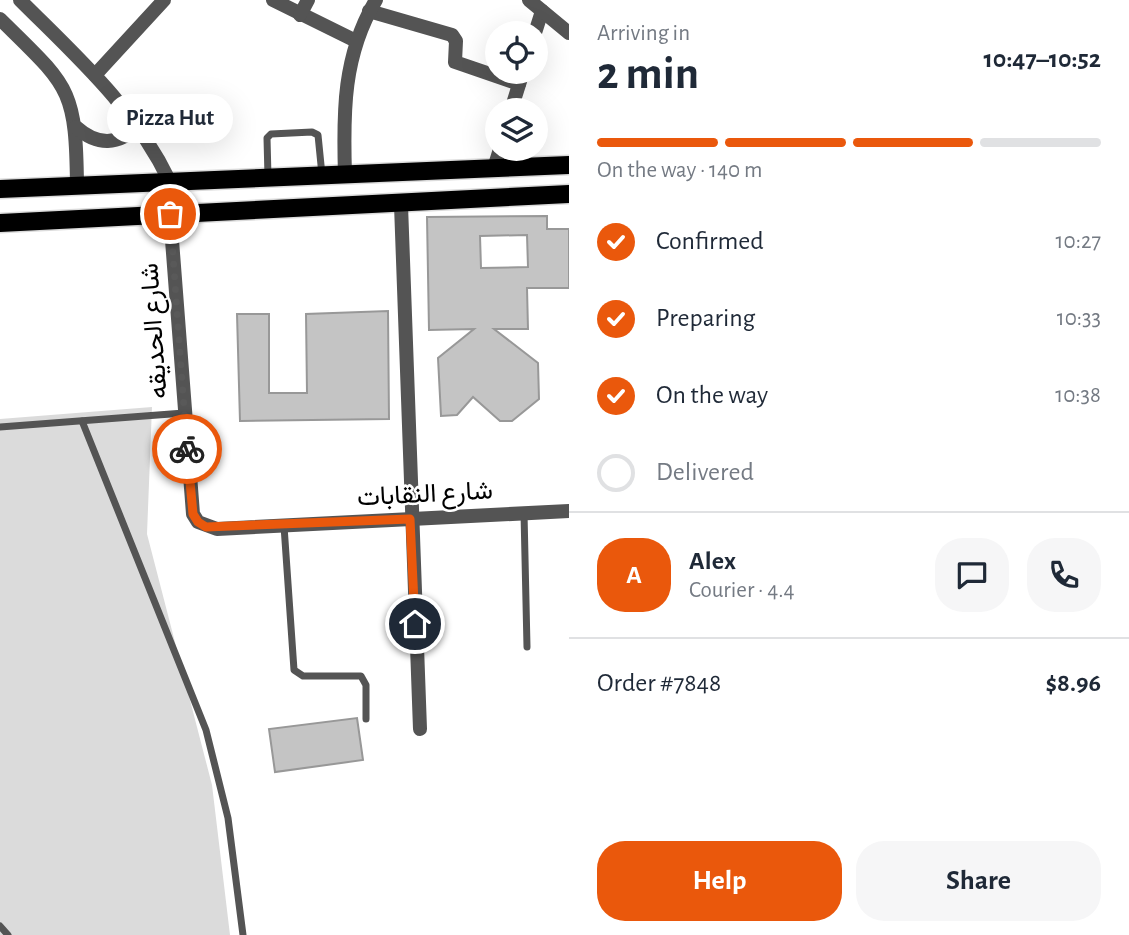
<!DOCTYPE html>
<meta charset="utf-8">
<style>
:root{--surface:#fff;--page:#f6f6f7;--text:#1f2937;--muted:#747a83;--line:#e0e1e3;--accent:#ea580c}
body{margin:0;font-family:"Alegreya Sans",Vazirmatn,sans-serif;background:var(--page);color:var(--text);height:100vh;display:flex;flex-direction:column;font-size:26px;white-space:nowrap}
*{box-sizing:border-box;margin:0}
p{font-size:23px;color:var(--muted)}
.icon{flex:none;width:38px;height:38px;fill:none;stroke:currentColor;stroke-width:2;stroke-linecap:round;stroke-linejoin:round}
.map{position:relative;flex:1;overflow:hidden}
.side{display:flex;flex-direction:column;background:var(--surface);width:560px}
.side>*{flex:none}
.tools{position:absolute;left:485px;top:21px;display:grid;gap:14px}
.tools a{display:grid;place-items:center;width:63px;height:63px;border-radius:50%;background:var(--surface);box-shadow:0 7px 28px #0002;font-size:35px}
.pin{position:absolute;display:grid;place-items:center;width:60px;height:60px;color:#fff;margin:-30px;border:4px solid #fff;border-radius:50%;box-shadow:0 2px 7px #0007}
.courier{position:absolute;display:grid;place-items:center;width:70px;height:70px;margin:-35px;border:5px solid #ea580c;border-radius:50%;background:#fff;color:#222;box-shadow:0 2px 9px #0007}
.bubble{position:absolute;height:49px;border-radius:24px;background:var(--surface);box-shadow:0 7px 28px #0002;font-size:23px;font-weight:700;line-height:49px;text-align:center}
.head em{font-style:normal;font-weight:700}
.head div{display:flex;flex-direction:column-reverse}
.head{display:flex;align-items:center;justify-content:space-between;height:119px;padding:0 28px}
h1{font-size:46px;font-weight:700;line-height:52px}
.bar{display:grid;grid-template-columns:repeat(4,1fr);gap:10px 7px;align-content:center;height:84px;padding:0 28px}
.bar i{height:9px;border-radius:5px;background:var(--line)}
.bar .current{background:var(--accent)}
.bar p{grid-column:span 4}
.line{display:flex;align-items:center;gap:18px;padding:0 28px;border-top:2px solid var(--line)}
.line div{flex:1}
.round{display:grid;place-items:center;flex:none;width:74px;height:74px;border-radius:28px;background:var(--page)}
ol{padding:0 28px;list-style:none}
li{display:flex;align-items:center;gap:21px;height:77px}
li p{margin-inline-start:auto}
li .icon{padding:7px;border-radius:50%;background:var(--accent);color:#fff;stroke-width:4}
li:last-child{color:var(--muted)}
li i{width:38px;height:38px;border:4px solid var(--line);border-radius:50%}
.cta{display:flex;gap:14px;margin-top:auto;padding:14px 28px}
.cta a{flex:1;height:80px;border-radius:28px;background:var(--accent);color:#fff;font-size:28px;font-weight:700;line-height:80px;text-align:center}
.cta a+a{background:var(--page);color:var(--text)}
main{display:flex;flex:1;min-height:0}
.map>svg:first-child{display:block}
.green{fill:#dbdbdb}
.building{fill:#c4c4c4;stroke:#989898;stroke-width:2;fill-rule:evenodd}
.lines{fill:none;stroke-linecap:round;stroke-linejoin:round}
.primary-casing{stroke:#dbdbdb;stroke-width:21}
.service{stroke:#545454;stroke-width:7}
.minor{stroke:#545454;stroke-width:14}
.tertiary{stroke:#545454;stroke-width:14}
.primary{stroke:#000;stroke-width:18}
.done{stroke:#595959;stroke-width:7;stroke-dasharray:0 12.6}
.route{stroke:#ea580c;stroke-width:9}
.labels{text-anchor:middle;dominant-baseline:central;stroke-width:5;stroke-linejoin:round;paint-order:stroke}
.street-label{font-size:26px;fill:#000;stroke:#fff}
</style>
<main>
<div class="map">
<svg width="569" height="935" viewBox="0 0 569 935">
<rect width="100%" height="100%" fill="#fff"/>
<path class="green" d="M152 407 147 534 212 785 230 935H0V419Z"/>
<g class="building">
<path d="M547 216V229H569V288H527L528 329H494L538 363 539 399 512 421H500L473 397 457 415 441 416 438 358 474 329 429 330 427 217ZM527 235 528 267 481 268 480 236Z"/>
<path d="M388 311 389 419 240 421 237 314H269V393H307L306 314Z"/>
<path d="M357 718 363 760 275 772 269 729Z"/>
</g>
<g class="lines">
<g class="primary-casing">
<g id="primary">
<path d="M0 189 569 165"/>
<path d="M0 223 569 194"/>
</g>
</g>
<g class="service">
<path d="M268 177 267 138 271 134 312 132 318 135 322 175"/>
<path d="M82 421 206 730 228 818 243 935"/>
<path d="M0 427 184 413"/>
<path d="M524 513 527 647"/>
<path d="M284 526 294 670 303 676H361L366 685V719"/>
<path d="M0 926 8 935"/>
</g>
<g class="minor">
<path d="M273 0 356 41"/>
<path d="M369 11 452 35 456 41 455 62 519 84"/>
<path d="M300 15 308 0"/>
<path d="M535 33 542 11"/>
<path d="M95 75 164 0"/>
<path d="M511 110 523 72"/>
<path d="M494 168 500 149"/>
<path d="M345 175C343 112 343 55 376 0"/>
<path d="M401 205 420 729"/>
<path d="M170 214 193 514 198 522 217 529 569 511"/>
</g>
<g class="tertiary">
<path d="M20 0C78 58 134 107 170 182"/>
<path d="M529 0 569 33"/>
<path d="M0 19C69 87 76 87 77 186"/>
<path d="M76 127C97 146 119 146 139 125"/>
</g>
<use href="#primary" class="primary"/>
</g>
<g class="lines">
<path class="done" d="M170 214 187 449"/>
<path class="route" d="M187 449 193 514 198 522 206 527 410 519 415 624"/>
</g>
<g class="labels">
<g class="street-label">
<text transform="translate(154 331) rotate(-94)">شارع الحديقه</text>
<text transform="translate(425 494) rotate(-3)">شارع النقابات</text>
</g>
</g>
</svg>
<div class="tools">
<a><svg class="icon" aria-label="locate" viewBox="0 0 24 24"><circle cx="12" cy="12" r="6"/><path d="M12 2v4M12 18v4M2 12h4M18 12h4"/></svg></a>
<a><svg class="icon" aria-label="layers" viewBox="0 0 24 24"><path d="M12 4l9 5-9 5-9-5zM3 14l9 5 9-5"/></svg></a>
</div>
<div class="pin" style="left:170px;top:214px;background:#ea580c"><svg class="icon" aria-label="bag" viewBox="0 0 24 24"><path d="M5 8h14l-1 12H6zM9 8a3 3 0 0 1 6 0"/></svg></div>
<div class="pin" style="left:415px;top:624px;background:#1f2937"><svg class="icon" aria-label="home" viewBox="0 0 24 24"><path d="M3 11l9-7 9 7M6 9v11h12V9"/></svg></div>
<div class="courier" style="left:187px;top:449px"><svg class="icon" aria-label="bike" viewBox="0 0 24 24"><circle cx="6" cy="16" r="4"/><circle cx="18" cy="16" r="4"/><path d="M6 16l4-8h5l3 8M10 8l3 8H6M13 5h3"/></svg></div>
<div class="bubble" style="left:107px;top:94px;width:126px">Pizza Hut</div>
</div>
<section class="side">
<div class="head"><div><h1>2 min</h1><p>Arriving in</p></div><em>10:47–10:52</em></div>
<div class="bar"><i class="current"></i><i class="current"></i><i class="current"></i><i></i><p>On the way · 140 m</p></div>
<ol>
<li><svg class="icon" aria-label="check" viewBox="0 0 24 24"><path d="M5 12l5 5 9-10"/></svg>Confirmed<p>10:27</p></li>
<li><svg class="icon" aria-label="check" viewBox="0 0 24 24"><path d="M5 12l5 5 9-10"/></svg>Preparing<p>10:33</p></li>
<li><svg class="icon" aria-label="check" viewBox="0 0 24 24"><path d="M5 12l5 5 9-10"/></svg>On the way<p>10:38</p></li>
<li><i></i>Delivered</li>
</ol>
<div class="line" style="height:126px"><b class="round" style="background:var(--accent);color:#fff">A</b><div><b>Alex</b><p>Courier · 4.4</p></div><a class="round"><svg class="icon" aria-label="chat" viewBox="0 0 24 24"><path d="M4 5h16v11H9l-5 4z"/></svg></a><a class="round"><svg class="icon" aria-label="phone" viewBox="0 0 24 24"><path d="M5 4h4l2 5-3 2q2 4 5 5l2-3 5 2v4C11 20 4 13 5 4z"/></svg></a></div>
<div class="line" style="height:91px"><div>Order #7848</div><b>$8.96</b></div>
<div class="cta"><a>Help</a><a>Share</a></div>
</section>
</main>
